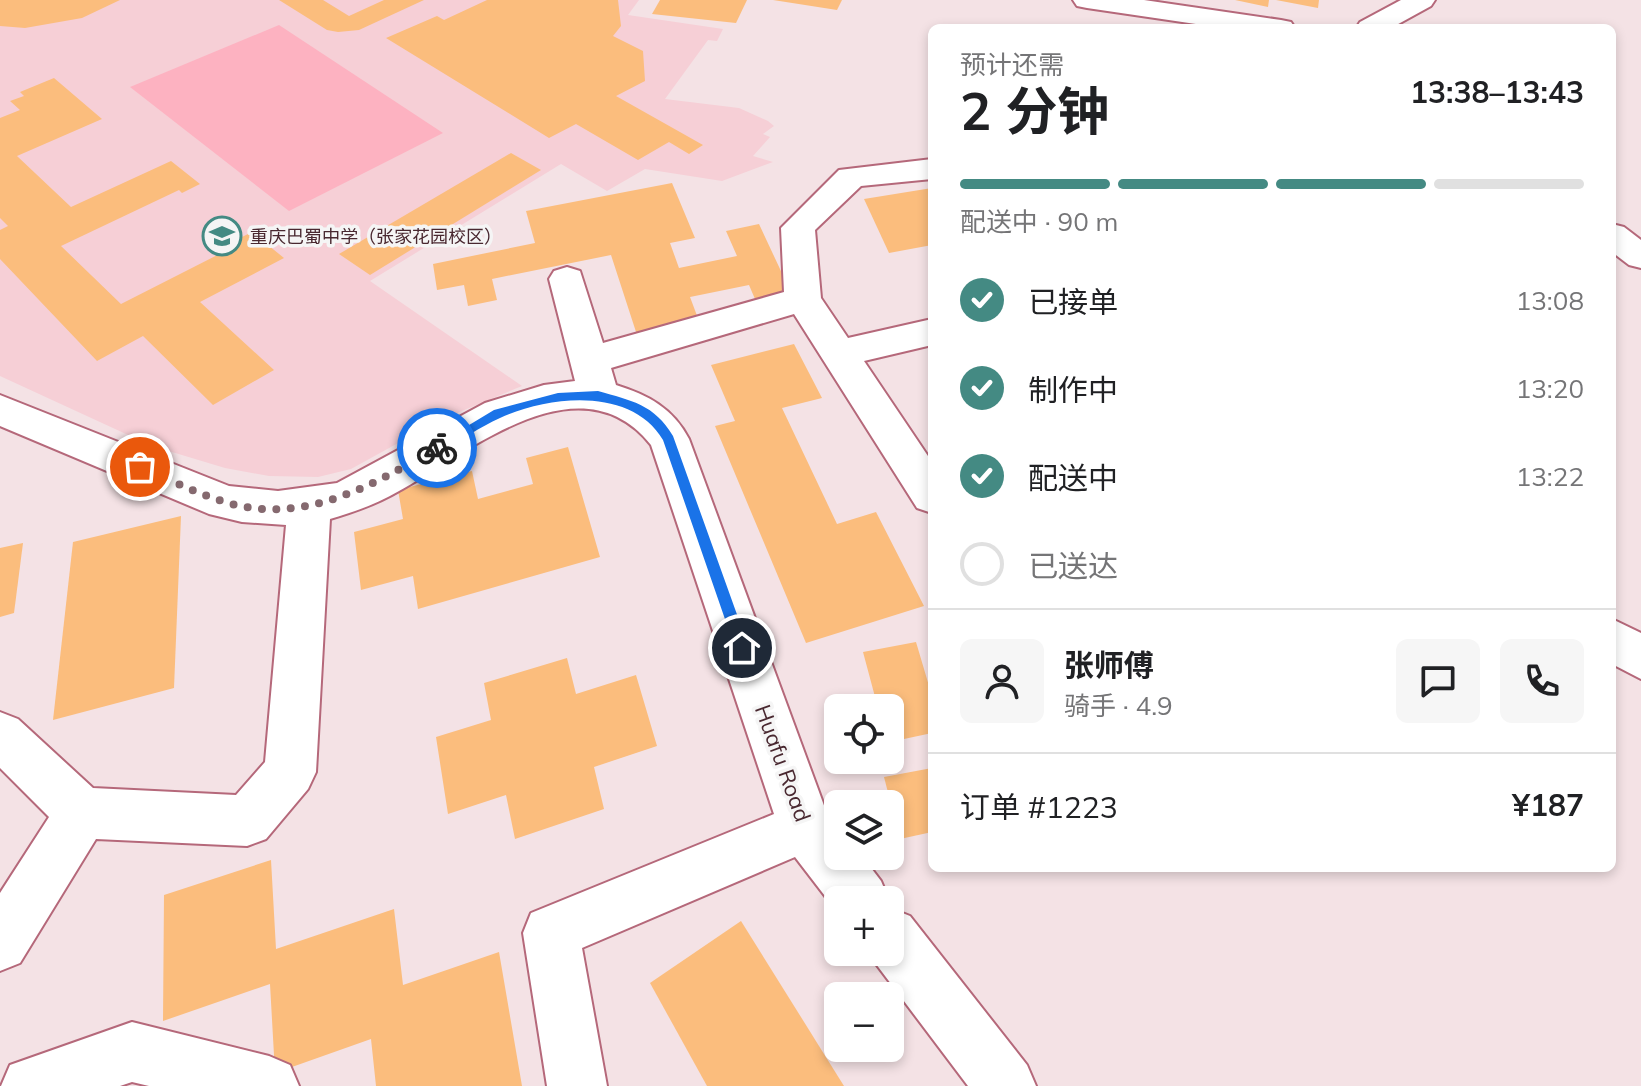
<!DOCTYPE html>
<html lang="zh">
<meta charset="utf-8">
<style>
:root{--surface:#fff;--page:#f6f6f6;--text:#202124;--muted:#757577;--line:#e0e0e0;--accent:#448a83}
body{margin:0;font-family:Mulish,"Noto Sans SC",sans-serif;background:var(--page);color:var(--text);height:100vh;display:flex;flex-direction:column;font-size:30px;white-space:nowrap}
*{box-sizing:border-box;margin:0}
p{font-size:26px;color:var(--muted)}
.icon{flex:none;width:44px;height:44px;fill:none;stroke:currentColor;stroke-width:2;stroke-linecap:round;stroke-linejoin:round}
.map{position:relative;flex:1;overflow:hidden}
.drawer{position:absolute;left:928px;top:24px;width:688px;height:848px;display:flex;flex-direction:column;background:var(--surface);border-radius:12px;box-shadow:0 4px 12px #0003}
.drawer>*{flex:none}
.buttons{position:absolute;left:824px;top:694px;display:grid;gap:16px}
.buttons a{display:grid;place-items:center;width:80px;height:80px;border-radius:12px;background:var(--surface);box-shadow:0 4px 12px #0003;font-size:40px}
.pin{position:absolute;display:grid;place-items:center;width:68px;height:68px;color:#fff;margin:-34px;border:4px solid #fff;border-radius:50%;box-shadow:0 2px 8px #0007}
.courier{position:absolute;display:grid;place-items:center;width:80px;height:80px;margin:-40px;border:6px solid #1a73e8;border-radius:50%;background:#fff;color:#222;box-shadow:0 2px 10px #0007}
.headline em{font-style:normal;font-weight:700}
.headline div{display:flex;flex-direction:column-reverse}
.headline{display:flex;align-items:center;justify-content:space-between;height:136px;padding:0 32px}
h1{font-size:52px;font-weight:700;line-height:60px}
.bar{display:grid;grid-template-columns:repeat(4,1fr);gap:12px 8px;align-content:center;height:96px;padding:0 32px}
.bar i{height:10px;border-radius:6px;background:var(--line)}
.bar .on{background:var(--accent)}
.bar p{grid-column:span 4}
.line{display:flex;align-items:center;gap:20px;padding:0 32px;border-top:2px solid var(--line)}
.line div{flex:1}
.round{display:grid;place-items:center;flex:none;width:84px;height:84px;border-radius:12px;background:var(--page)}
ol{padding:0 32px;list-style:none}
li{display:flex;align-items:center;gap:24px;height:88px}
li p{margin-inline-start:auto}
li .icon{padding:8px;border-radius:50%;background:var(--accent);color:#fff;stroke-width:4}
li:last-child{color:var(--muted)}
li i{width:44px;height:44px;border:4px solid var(--line);border-radius:50%}
.map>svg:first-child{display:block}
.built{fill:#f6cfd6}
.green{fill:#fdb2c1}
.building{fill:#fbbd7d}
.lines{fill:none;stroke-linecap:round;stroke-linejoin:round}
.minor-casing{stroke:#b5687a;stroke-width:4}
.minor{fill:#fff;fill-rule:evenodd}
.route{fill:#1a73e8}
.done{stroke:#85696f;stroke-width:8;stroke-dasharray:0 14.4}
.labels{text-anchor:middle;dominant-baseline:central;stroke-width:7;stroke-linejoin:round;paint-order:stroke}
.far-poi-label{font-size:18px;fill:#492830;stroke:#f5f5f5;text-anchor:start}
.street-label{font-size:22px;fill:#492830;stroke:#f5f5f5}
</style>
<div class="map">
<svg width="1641" height="1086" viewBox="0 0 1641 1086">
<rect width="100%" height="100%" fill="#f4e2e5"/>
<path class="built" d="M0 0H639L628 15 723 29 717 41 708 40 665 99 739 108 768 121 774 126 763 134 770 137 753 156 773 162 722 181 645 169 607 191 561 164 370 281 522 386 438 421 351 469 318 477 269 476 225 468 152 446 0 376Z"/>
<path class="green" d="M279 25 443 133 289 211 130 87Z"/>
<g class="building">
<path d="M0 0H120L82 18 25 28 0 26Z"/>
<path d="M279 0H323L349 16 384 0H424L359 30 338 32 327 30Z"/>
<path d="M487 0H618L621 26 613 36 643 51 645 81 616 96 703 145 689 154 669 142 638 160 576 124 549 138 386 38 437 16 444 20Z"/>
<path d="M660 0H747L736 23 652 14Z"/>
<path d="M773 0H842L837 10Z"/>
<path d="M1235 0H1269L1268 7Z"/>
<path d="M1276 0H1319L1318 8Z"/>
<path d="M54 78 102 119 17 156 71 207 171 161 200 184 182 193 179 190 61 246 121 304 241 243 236 240 252 232 284 258 200 302 274 370 213 405 143 336 97 361 0 259V230L8 226 0 218V118L20 110 10 101 24 96 20 92Z"/>
<path d="M511 153 541 170 370 275 339 254Z"/>
<path d="M672 183 695 238 670 243 679 268 737 256 726 231 759 224 794 299 758 306 749 285 690 297 699 321 637 335 611 255 492 279 497 300 468 306 464 285 437 290 433 264 535 243 526 211Z"/>
<path d="M932 188V245L889 253 864 199Z"/>
<path d="M794 344 822 398 782 408 837 524 876 512 924 606 806 643 715 426 735 421 711 365Z"/>
<path d="M568 447 600 557 418 609 413 576 361 590 354 532 403 519 398 490 472 471 478 499 533 484 526 458Z"/>
<path d="M181 516 174 688 53 720 73 542Z"/>
<path d="M23 543 14 613 0 617V548Z"/>
<path d="M916 642 932 696V733L890 742V708H878L863 652Z"/>
<path d="M567 658 576 694 636 675 657 746 594 767 604 809 515 839 506 795 448 814 436 737 491 720 484 683Z"/>
<path d="M932 768V832L900 839 884 777Z"/>
<path d="M271 860 276 949 394 909 403 985 499 952 522 1086H376L371 1039 275 1073 270 984 163 1021 164 895Z"/>
<path d="M741 921 844 1086H707L650 983Z"/>
</g>
<g class="lines">
<g class="minor-casing">
<g id="minor">
<path d="M1073 0H1144L1281 20 1291 22 1295 28H1223L1087 8 1077 6Z"/>
<path d="M1401 0H1435L1431 6 1391 28H1356L1360 22Z"/>
<path d="M932 159V179L861 186 815 230 821 298 848 338 932 319V345L864 361 932 462V513L917 508 794 314 611 368 616 385C648 395 673 408 689 439L826 811 838 827V856H862L881 881 889 900H838V913L795 857 582 948 607 1086H547L523 933 531 913 774 814 651 445C580 356 468 453 399 491 377 504 354 512 330 519L316 772 308 789 266 839 247 846 96 839 20 963 0 971V893L49 817 0 768V712L18 719 93 788 236 795 265 762 286 525 242 522 209 514 0 426V395L229 486 278 491 337 483 485 403 544 385 575 381 549 279 554 271 567 267 580 271 603 343 784 292 781 228 839 170Z"/>
<path d="M1612 224 1624 227 1641 240V268L1629 265 1612 252Z"/>
<path d="M1612 619 1641 633V679L1612 664Z"/>
<path d="M890 908 910 916 1027 1065 1036 1086H968L870 956 869 952H890Z"/>
<path d="M132 1022 269 1056 290 1065 299 1086H149L132 1082 120 1086H1L10 1065Z"/>
</g>
</g>
<use href="#minor" class="minor"/>
</g>
<path class="route" d="M598 391C632 401 654 404 673 436L749 648 747 652H737L735 648 663 440C632 387 550 395 500 418 480 427 461 440 441 452H433L431 448 494 410 558 393Z"/>
<g class="lines">
<path class="done" d="M140 467C168 479 196 493 225 502 303 526 371 486 437 448"/>
</g>
<defs>
<g id="school-ring" transform="scale(2)"><circle r="9.5" fill="#f5f5f5" stroke="#448a83" stroke-width="1.5"/><path d="M0-5L7-2L0 1L-7-2ZM-4 1L0 2.5L4 1V4Q0 6-4 4Z" fill="#448a83"/></g>
</defs>
<g fill-rule="evenodd">
<use href="#school-ring" x="222" y="236"/>
</g>
<g class="labels">
<g class="far-poi-label">
<text x="250" y="236">重庆巴蜀中学（张家花园校区）</text>
</g>
<g class="street-label">
<text transform="translate(783 763) rotate(70)">Huafu Road</text>
</g>
</g>
</svg>
<div class="buttons">
<a><svg class="icon" aria-label="locate" viewBox="0 0 24 24"><circle cx="12" cy="12" r="6"/><path d="M12 2v4M12 18v4M2 12h4M18 12h4"/></svg></a>
<a><svg class="icon" aria-label="layers" viewBox="0 0 24 24"><path d="M12 4l9 5-9 5-9-5zM3 14l9 5 9-5"/></svg></a>
<a>+</a>
<a>−</a>
</div>
<div class="pin" style="left:140px;top:467px;background:#ea580c"><svg class="icon" aria-label="bag" viewBox="0 0 24 24"><path d="M5 8h14l-1 12H6zM9 8a3 3 0 0 1 6 0"/></svg></div>
<div class="pin" style="left:742px;top:648px;background:#1f2937"><svg class="icon" aria-label="home" viewBox="0 0 24 24"><path d="M3 11l9-7 9 7M6 9v11h12V9"/></svg></div>
<div class="courier" style="left:437px;top:448px"><svg class="icon" aria-label="bike" viewBox="0 0 24 24"><circle cx="6" cy="16" r="4"/><circle cx="18" cy="16" r="4"/><path d="M6 16l4-8h5l3 8M10 8l3 8H6M13 5h3"/></svg></div>
<section class="drawer">
<div class="headline"><div><h1>2 分钟</h1><p>预计还需</p></div><em>13:38–13:43</em></div>
<div class="bar"><i class="on"></i><i class="on"></i><i class="on"></i><i></i><p>配送中 · 90 m</p></div>
<ol>
<li><svg class="icon" aria-label="check" viewBox="0 0 24 24"><path d="M5 12l5 5 9-10"/></svg>已接单<p>13:08</p></li>
<li><svg class="icon" aria-label="check" viewBox="0 0 24 24"><path d="M5 12l5 5 9-10"/></svg>制作中<p>13:20</p></li>
<li><svg class="icon" aria-label="check" viewBox="0 0 24 24"><path d="M5 12l5 5 9-10"/></svg>配送中<p>13:22</p></li>
<li><i></i>已送达</li>
</ol>
<div class="line" style="height:144px"><a class="round"><svg class="icon" aria-label="person" viewBox="0 0 24 24"><circle cx="12" cy="8" r="4"/><path d="M4 21q1-7 8-7t8 7"/></svg></a><div><b>张师傅</b><p>骑手 · 4.9</p></div><a class="round"><svg class="icon" aria-label="chat" viewBox="0 0 24 24"><path d="M4 5h16v11H9l-5 4z"/></svg></a><a class="round"><svg class="icon" aria-label="phone" viewBox="0 0 24 24"><path d="M5 4h4l2 5-3 2q2 4 5 5l2-3 5 2v4C11 20 4 13 5 4z"/></svg></a></div>
<div class="line" style="height:104px"><div>订单 #1223</div><b>¥187</b></div>
</section>
</div>
